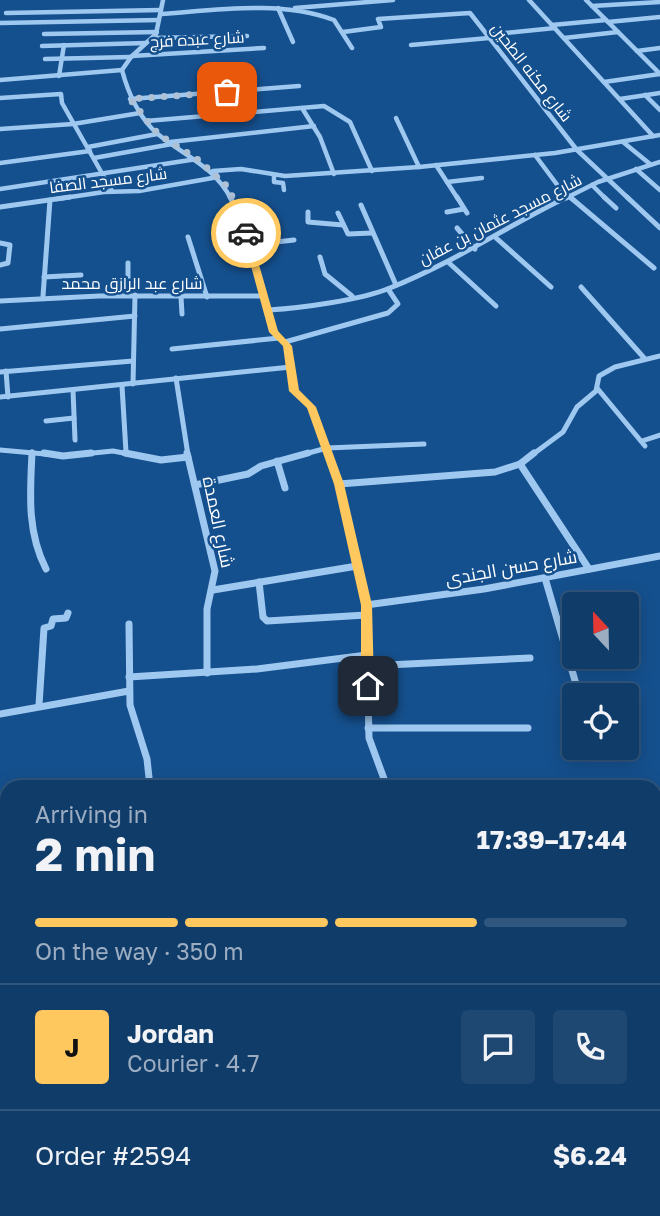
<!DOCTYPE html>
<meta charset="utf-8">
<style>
:root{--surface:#103c6a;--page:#1e4772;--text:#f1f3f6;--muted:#9cadc1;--line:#30567e;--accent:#ffc85e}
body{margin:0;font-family:"Golos Text",Cairo,sans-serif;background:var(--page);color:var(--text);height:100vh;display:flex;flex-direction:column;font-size:26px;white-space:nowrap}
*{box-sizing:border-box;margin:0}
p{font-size:23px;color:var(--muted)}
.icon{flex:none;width:38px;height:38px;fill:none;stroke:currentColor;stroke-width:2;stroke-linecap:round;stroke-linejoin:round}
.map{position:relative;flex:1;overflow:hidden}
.details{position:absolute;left:0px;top:780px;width:662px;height:436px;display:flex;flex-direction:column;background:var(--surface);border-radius:21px 21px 0 0;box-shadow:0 4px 18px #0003,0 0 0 2px var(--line)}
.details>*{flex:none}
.needle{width:46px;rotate:338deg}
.controls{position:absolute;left:562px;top:592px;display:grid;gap:14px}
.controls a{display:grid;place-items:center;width:77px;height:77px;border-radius:7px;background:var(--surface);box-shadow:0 4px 18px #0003,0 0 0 2px var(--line);font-size:35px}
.pin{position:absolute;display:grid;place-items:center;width:60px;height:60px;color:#fff;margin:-30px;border-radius:14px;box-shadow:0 4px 10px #0006}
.courier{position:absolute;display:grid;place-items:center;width:70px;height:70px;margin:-35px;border:5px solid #ffc85e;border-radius:50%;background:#fff;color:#222;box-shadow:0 2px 9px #0007}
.head em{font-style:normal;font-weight:700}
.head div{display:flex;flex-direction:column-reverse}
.head{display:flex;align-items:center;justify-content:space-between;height:119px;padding:0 35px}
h1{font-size:46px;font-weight:700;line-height:52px}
.bar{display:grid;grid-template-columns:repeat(4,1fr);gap:10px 7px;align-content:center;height:84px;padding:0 35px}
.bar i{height:9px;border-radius:5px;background:var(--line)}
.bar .active{background:var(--accent)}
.bar p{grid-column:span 4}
.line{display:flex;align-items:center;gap:18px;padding:0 35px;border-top:2px solid var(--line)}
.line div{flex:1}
.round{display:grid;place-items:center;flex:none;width:74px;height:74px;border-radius:7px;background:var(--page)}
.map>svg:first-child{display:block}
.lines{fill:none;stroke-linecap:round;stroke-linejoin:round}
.street-far3{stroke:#9fc8f0;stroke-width:4.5}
.street-far2{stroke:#9fc8f0;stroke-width:5}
.street-far1{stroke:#9fc8f0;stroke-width:7}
.street{stroke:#9fc8f0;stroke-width:9}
.route{fill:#ffc85e}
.done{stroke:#adc2d7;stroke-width:7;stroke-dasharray:0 12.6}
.labels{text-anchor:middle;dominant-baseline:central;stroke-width:5;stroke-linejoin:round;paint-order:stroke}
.far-street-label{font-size:16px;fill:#fff;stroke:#15508e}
.street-label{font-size:18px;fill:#fff;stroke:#15508e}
</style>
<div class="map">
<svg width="660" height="1216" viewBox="0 0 660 1216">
<rect width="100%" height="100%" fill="#15508e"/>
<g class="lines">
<g class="street-far3">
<path d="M163 0 156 34 131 57 122 70C128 93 140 120 159 135 185 156 215 167 231 199"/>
<path d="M529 0 653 136"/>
<path d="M586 0 660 74"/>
<path d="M592 6 660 2"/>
<path d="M278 8 293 42"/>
<path d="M295 8 393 0"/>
<path d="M6 13 161 10"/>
<path d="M161 14C216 10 281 0 334 20L352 48"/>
<path d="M608 22 660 17"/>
<path d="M0 23 159 20"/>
<path d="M552 25 606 20"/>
<path d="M343 32 381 27 378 19 470 13 577 150 629 199"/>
<path d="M44 34 157 32"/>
<path d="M487 35 555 28"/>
<path d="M153 38 247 36"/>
<path d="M564 38 618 32"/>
<path d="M411 45 489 38"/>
<path d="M42 46 146 43"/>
<path d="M637 51 660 48"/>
<path d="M132 56 264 48"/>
<path d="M45 59 131 57"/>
<path d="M59 76 64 45"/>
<path d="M0 80 122 70"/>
<path d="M604 82 660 74"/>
<path d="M645 95 660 110"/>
<path d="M0 98 61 94 62 103 112 191"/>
<path d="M130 99 299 86"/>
<path d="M620 99 660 93"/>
<path d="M302 108 320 137 334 174"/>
<path d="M396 118 419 167"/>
<path d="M146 121 324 106 350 122 372 171"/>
<path d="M0 129 73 124 140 113"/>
<path d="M170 142 314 126"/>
<path d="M623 142 650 164"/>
<path d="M88 147 157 134"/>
<path d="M535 155 567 198"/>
<path d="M94 158 172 144"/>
<path d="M0 163 90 151"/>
<path d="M436 165 458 199"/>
<path d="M636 169 660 190"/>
<path d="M213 171 241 169 285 176 419 167 555 153 660 135"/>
<path d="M274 175V182L283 183 284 190"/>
<path d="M447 182 482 178"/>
<path d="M592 185 606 199"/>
<path d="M0 189 197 159"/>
<path d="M569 196 572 199"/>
<path d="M57 199 104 192 139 191 218 177"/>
<path d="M564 199 598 182 660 162"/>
</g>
<g class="street-far2">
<path d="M230 197 241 218 273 332 288 346 294 391 312 407 329 455"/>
<path d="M457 197 467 213"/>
<path d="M570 197 654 268"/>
<path d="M604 197 616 208"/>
<path d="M627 197 660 228"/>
<path d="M361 205 396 285"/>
<path d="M0 207 70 197"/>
<path d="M308 212V222L343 225"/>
<path d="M447 212 464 209"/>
<path d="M338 213 348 234 372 233"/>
<path d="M457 228 475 249"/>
<path d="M188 237 207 297"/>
<path d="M495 237 551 287"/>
<path d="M0 243 10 245 8 263 0 265"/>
<path d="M249 245 294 240"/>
<path d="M320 257 325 274 352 296"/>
<path d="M448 262 496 306"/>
<path d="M128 263V294"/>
<path d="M44 277 81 275"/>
<path d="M581 287 645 359"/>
<path d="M43 296 50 200"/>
<path d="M181 297 182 314"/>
<path d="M0 301 99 296H264"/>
<path d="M269 310C301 308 361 300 390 288 453 263 507 226 567 197"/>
<path d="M0 329 135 316"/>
<path d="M285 342 388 313 398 304 388 289"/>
<path d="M172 349 279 338"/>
<path d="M6 371 8 397"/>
<path d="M0 372 133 361"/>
<path d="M176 378 188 455"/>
<path d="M133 384 135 295"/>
<path d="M122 386 126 452"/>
<path d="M597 388 645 446"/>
<path d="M73 390 75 440"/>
<path d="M0 397 291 367"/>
<path d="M46 421 74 418"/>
<path d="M642 441 660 435"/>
<path d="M0 450 56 455"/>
<path d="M32 455V452"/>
<path d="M73 455 113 451 134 455"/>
<path d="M301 455 327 448 424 444"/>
<path d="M532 455 563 432 577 407 596 391 599 376 615 367 660 356"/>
</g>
<g class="street-far1">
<path d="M32 453C30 494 27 532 46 569"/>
<path d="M44 453 63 456 91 453"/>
<path d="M125 453 161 460 188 457"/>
<path d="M187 453 215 571 207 609V673"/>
<path d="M328 453 339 484 366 605 369 738 387 787"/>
<path d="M277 461 285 488"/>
<path d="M520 464 589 569"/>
<path d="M339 484 495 472 520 464 534 453"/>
<path d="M195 485 248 474 261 466 308 453"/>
<path d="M545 578 576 684"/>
<path d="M259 582 263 617 267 621 366 615"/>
<path d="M213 590 357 566"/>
<path d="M366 605 484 589 660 556"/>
<path d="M129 624 130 705 147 759 150 787"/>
<path d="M367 666 530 658"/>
<path d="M129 677 257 669 367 655"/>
<path d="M39 705 44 628 51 626 53 619 66 618 68 613"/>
<path d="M0 714 129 691"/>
<path d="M368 728H528"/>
</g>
<g class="street">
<path d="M150 785V788"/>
<path d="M386 785 387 788"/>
<path d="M0 904 7 899"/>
<path d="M654 908 660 909"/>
<path d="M4 1028 7 1071"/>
<path d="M0 1152 7 1150"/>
<path d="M62 1209 64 1216"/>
<path d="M319 1209 321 1216"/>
</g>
</g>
<path class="route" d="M246 231 250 233 278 331 292 346 299 390 316 407 344 484 372 605 374 686 368 691 361 686V605L334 484 307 408 289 391 283 346 269 332 242 233Z"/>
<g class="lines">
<path class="done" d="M227 92 130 99 158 134 197 159 225 184 236 203 246 233"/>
</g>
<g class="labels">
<g class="far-street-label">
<text transform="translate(197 39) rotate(-3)">شارع عبده فرج</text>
<text transform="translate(532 72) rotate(52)">شارع مكنه الطحين</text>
<text transform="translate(108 180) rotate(-7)">شارع مسجد الصفا</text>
<text transform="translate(500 219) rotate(-27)">شارع مسجد عثمان بن عفان</text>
<text x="132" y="283">شارع عبد الرازق محمد</text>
</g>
<g class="street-label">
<text transform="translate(219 522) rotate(78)">شارع العمدة</text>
<text transform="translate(511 567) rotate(-10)">شارع حسن الجندى</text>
</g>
</g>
</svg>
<div class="controls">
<a><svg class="needle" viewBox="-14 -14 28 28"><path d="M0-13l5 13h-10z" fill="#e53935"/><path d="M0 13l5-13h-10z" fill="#9cadc1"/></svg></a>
<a><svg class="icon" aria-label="locate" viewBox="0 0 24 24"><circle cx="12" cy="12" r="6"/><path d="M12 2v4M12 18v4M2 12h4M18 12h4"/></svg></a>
</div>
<div class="pin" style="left:227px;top:92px;background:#ea580c"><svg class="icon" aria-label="bag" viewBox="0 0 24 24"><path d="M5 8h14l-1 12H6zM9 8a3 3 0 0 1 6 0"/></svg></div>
<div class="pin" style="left:368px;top:686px;background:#1f2937"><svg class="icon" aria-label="home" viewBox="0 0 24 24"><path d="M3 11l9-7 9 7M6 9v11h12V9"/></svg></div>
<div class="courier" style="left:246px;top:233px"><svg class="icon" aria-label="car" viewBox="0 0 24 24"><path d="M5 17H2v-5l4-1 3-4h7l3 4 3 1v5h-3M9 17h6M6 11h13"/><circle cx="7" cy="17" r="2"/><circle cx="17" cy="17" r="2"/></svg></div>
<section class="details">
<div class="head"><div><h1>2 min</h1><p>Arriving in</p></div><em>17:39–17:44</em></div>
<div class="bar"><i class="active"></i><i class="active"></i><i class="active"></i><i></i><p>On the way · 350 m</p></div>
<div class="line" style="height:126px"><b class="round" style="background:var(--accent);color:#111">J</b><div><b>Jordan</b><p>Courier · 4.7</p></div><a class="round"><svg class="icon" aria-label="chat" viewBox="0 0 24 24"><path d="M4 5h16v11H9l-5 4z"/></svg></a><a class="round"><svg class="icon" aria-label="phone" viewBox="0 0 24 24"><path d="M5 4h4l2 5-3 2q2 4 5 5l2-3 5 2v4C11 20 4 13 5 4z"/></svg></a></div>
<div class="line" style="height:91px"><div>Order #2594</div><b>$6.24</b></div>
</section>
</div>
